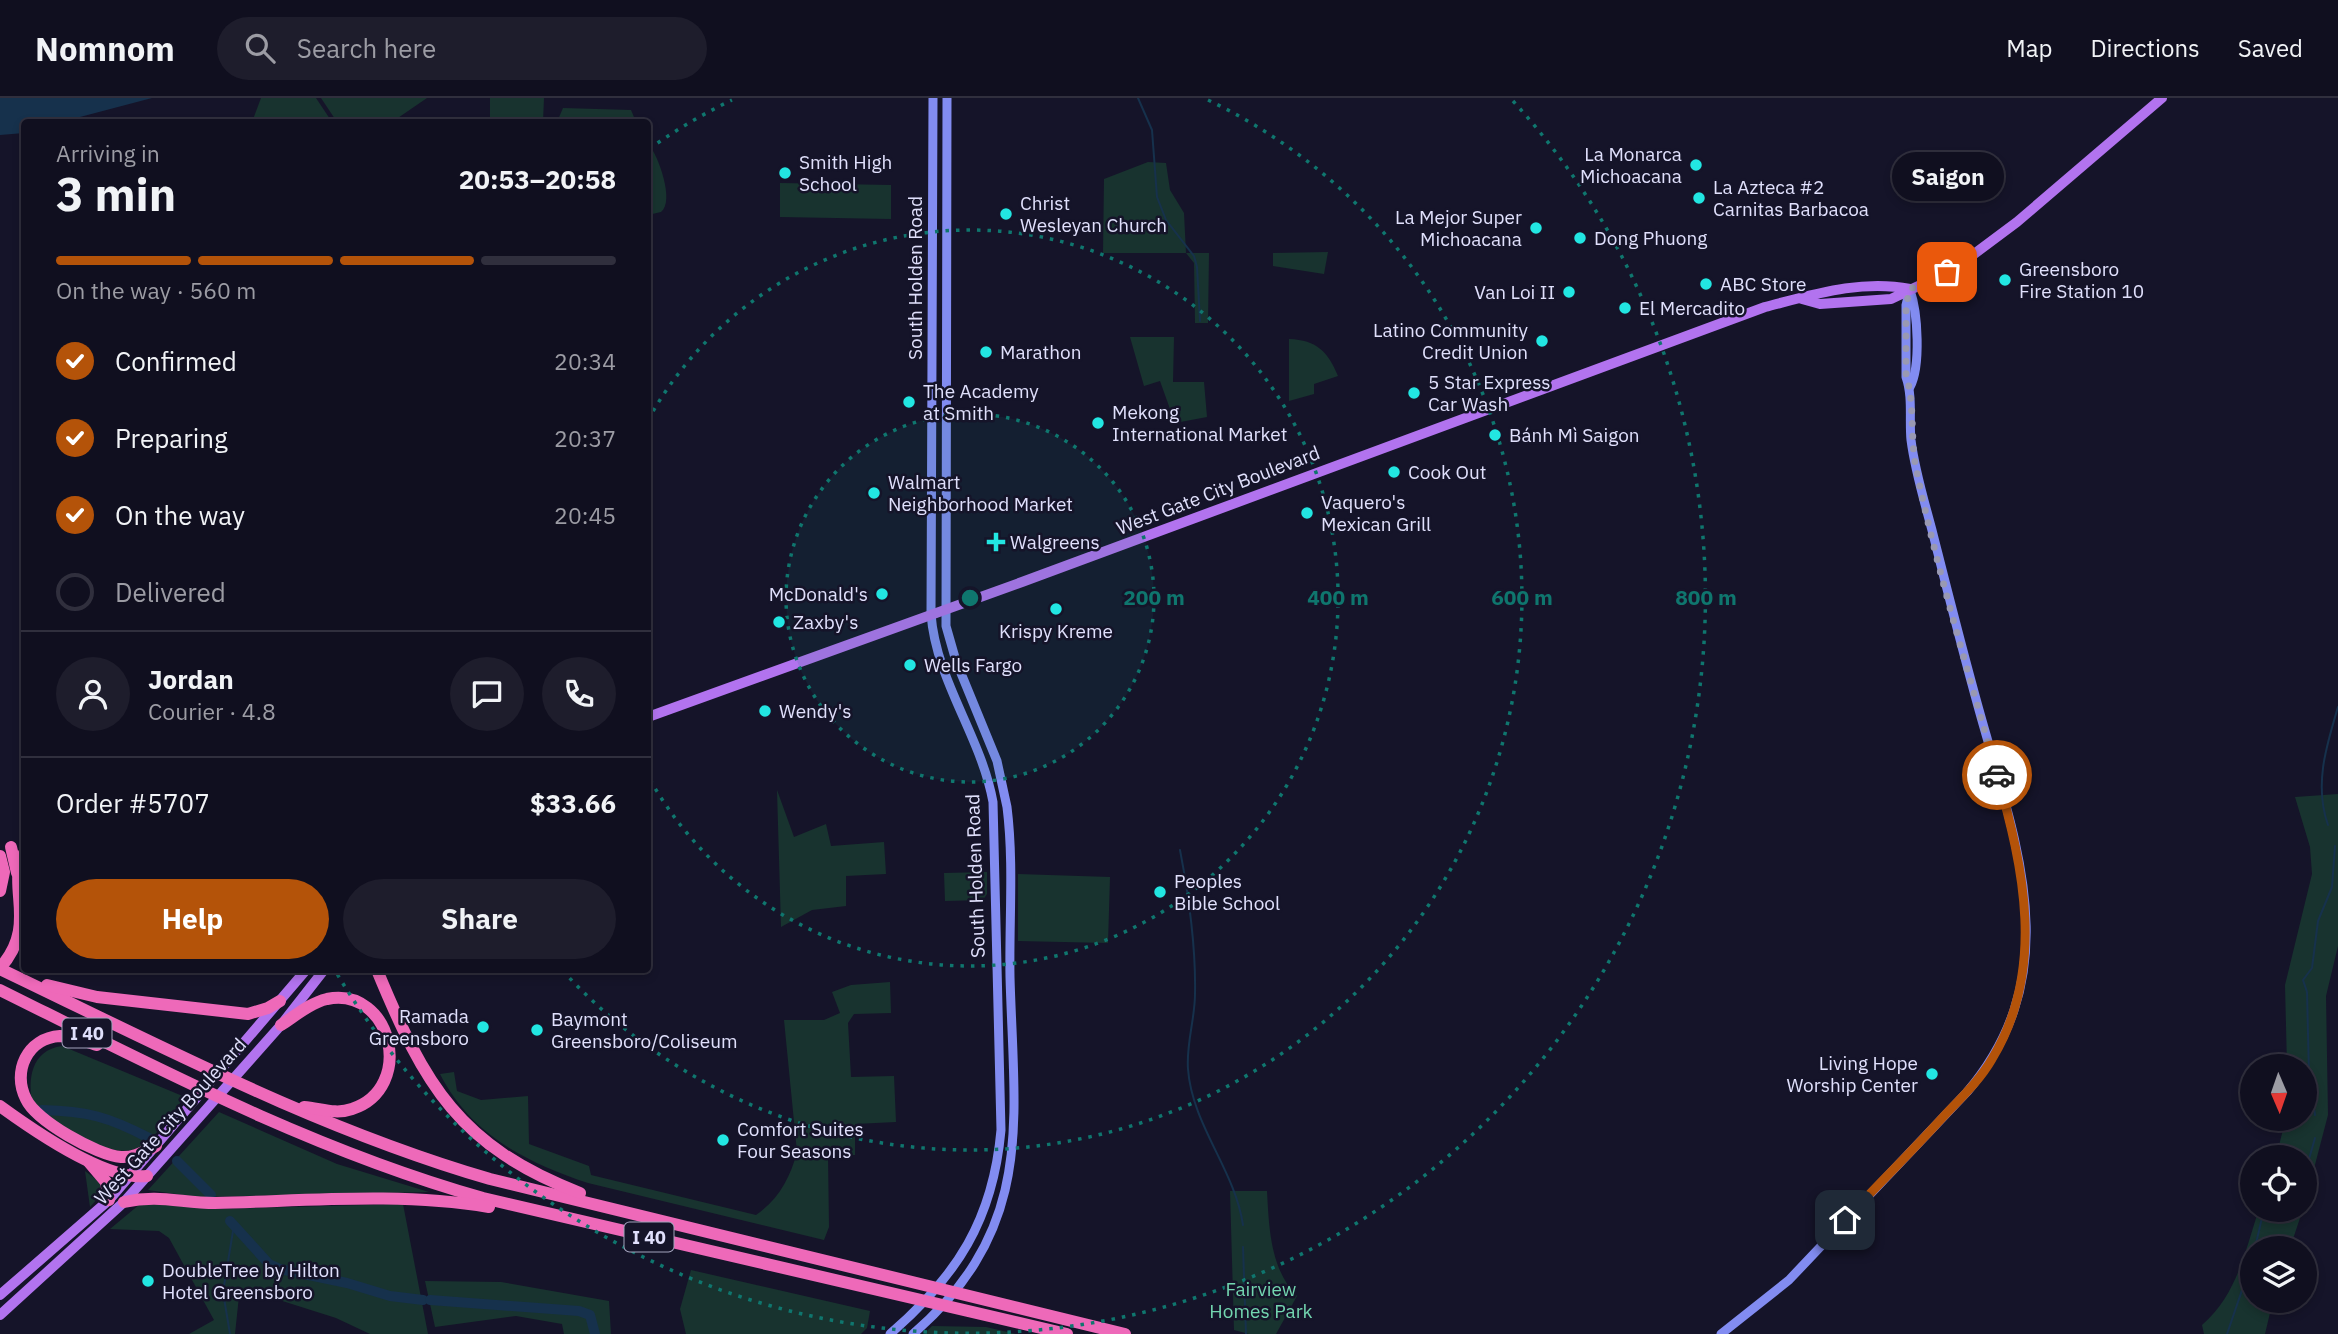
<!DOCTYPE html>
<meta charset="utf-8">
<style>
:root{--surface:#100f1f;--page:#1e1d2c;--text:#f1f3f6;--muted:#9c9ca4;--line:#302f3d;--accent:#b45309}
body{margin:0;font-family:"IBM Plex Sans",sans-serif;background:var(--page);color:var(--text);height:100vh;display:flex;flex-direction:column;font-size:26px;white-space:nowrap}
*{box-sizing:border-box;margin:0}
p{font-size:23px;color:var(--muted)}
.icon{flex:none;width:38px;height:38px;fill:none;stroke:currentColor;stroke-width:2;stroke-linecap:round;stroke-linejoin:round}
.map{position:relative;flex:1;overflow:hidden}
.sheet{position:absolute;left:21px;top:21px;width:630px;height:854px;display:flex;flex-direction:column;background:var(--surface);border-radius:7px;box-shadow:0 4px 10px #0003,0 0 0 2px var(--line)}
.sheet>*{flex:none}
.needle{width:46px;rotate:178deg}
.controls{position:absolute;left:2240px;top:956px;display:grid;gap:14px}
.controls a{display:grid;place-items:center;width:77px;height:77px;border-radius:50%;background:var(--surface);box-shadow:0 4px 10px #0003,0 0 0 2px var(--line);font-size:35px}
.pin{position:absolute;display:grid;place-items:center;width:60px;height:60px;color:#fff;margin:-30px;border-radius:14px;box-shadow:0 4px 10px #0006}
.courier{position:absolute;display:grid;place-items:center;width:70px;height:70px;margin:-35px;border:5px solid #b45309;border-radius:50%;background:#fff;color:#222;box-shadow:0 2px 9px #0007}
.bubble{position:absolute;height:49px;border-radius:24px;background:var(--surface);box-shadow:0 4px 10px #0003,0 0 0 2px var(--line);font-size:23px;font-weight:700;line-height:49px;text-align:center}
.overview em{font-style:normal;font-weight:700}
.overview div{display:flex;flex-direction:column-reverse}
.overview{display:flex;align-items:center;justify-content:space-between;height:119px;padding:0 35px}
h1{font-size:46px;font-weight:700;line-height:52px}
.bar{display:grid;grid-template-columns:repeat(4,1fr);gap:10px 7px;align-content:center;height:84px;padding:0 35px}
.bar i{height:9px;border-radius:5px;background:var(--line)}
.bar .selected{background:var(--accent)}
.bar p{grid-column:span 4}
.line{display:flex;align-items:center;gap:18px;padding:0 35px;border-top:2px solid var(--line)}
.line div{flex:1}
.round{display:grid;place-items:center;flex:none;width:74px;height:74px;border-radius:37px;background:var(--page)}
ol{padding:0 35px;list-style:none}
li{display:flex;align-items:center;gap:21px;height:77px}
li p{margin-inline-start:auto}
li .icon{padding:7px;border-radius:50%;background:var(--accent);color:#fff;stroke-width:4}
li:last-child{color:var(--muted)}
li i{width:38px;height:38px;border:4px solid var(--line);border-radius:50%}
.cta{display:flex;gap:14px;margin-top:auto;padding:14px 35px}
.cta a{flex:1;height:80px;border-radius:42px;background:var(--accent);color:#fff;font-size:28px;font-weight:700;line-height:80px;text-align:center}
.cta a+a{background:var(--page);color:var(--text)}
header{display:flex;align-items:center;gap:42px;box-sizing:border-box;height:98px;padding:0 35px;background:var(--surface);border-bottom:2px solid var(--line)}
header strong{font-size:33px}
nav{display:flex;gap:38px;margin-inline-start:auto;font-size:24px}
.search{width:490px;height:63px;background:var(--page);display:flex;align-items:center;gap:18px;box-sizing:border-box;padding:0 24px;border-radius:38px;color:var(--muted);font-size:26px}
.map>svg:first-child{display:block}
.green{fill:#18332f}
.water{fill:#16314c}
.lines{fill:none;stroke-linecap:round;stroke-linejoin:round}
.stream{stroke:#16314c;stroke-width:2}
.river{stroke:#16314c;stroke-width:10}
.secondary{stroke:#828cf1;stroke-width:9}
.primary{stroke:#b273ef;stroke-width:10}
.motorway{stroke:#ee69b9;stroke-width:12}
.done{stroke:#9999b2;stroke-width:7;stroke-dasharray:0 12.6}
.route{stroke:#b45309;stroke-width:9}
.ring{fill:none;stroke:#0f766e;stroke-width:3.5;stroke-dasharray:3.5 7}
.poi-dot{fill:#22e6e2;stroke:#151429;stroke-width:2.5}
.labels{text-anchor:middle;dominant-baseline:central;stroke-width:5;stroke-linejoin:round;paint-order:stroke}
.shield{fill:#151429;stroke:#a3a3bd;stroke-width:2}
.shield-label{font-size:18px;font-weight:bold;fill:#e0e0fc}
.poi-label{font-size:19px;fill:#e0e0fc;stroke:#151429;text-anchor:start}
.street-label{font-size:19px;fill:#e0e0fc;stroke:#151429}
.park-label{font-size:19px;fill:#73d5b0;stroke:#151429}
.centre{fill:#0f766e;stroke:#151429;stroke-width:3.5}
.ring-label{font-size:21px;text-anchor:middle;font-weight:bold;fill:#0f766e;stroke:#151429;stroke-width:5;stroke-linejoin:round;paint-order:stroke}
</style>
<header>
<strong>Nomnom</strong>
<div class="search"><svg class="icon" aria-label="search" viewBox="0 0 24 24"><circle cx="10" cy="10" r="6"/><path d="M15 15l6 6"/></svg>Search here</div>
<nav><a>Map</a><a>Directions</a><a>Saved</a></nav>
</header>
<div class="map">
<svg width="2338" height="1236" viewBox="0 0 2338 1236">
<rect width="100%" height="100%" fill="#151429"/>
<g class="green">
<path d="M261 0H316L332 24H252Z"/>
<path d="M321 0H427L392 24H337Z"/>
<path d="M490 0H544L543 24H490Z"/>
<path d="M563 10 631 12 636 24H557Z"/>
<path d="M648 45C658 57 675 103 661 114L648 117Z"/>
<path d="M1148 64 1166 65 1170 92 1184 115 1186 155H1209L1208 225H1195L1194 165 1186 155H1103L1104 81Z"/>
<path d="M780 85 891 87V121L780 119Z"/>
<path d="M1328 154 1324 176 1273 168V155Z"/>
<path d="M1130 239H1174L1173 284H1204L1207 319 1175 325 1160 283 1144 288Z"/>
<path d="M1289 241C1317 242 1328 254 1338 278L1314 286V296L1289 303Z"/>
<path d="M777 692 794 739 826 726 831 748 884 744 886 776 846 778V808L812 812 781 829Z"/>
<path d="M2338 696V848L2326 898 2328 1017 2305 1105V1059H2276L2286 1020H2305V968H2287L2285 887 2312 776 2310 749 2295 699Z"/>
<path d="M987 774V796L983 802 945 803 944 775Z"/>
<path d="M1018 776 1110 779 1108 845 1018 843Z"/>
<path d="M890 884 891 915 854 916 848 925 851 979 894 978 896 1024 855 1026V1057L828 1058 829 1129 824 1142 588 1085C526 1064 471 1037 440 976L454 974 457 993 481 1002 528 998 529 1046 589 1068 591 1077 756 1117C779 1101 790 1080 797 1054L784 922H824L840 915 832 894 851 887Z"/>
<path d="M62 948 185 999C172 1014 158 1038 141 1048 112 1067 57 1024 33 1007 27 982 31 952 62 948Z"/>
<path d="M219 1014 337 1066 429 1094 197 1099 148 1092Z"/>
<path d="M85 1073 101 1085 98 1100 90 1109Z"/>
<path d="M1230 1093H1267C1269 1129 1270 1171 1297 1198L1276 1236H1249L1234 1232Z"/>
<path d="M163 1105 215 1111 403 1106 428 1236H370L336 1220 248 1192 239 1198 235 1236H189L214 1222 169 1140 159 1133 110 1131 140 1106Z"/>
<path d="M2259 1111H2303L2290 1150H2252V1202H2273L2265 1236H2204L2202 1227C2237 1197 2245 1153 2259 1111Z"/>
<path d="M691 1172 870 1213 867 1230 861 1236H686L680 1211Z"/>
<path d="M425 1183 501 1184 609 1203 611 1236H564L562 1226 516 1218 435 1229Z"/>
<path d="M932 1228 986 1229 1016 1236H924Z"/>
</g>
<path class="water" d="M0 0H152L61 24H24V35L0 37Z"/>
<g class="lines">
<g class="stream">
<path d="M1138 0 1152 32 1157 99 1166 122 1194 158 1197 169 1200 223"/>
<path d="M2328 727C2314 687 2326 649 2338 609"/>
<path d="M1180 752C1189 799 1196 848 1195 896 1195 921 1186 946 1188 971 1192 1027 1235 1072 1243 1127"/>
<path d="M2315 1017 2309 977 2307 894 2303 882 2312 870 2318 823 2332 789 2335 748"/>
<path d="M2305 1075 2315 1040"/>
<path d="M1243 1149 1246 1236"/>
<path d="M2255 1150 2264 1111"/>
<path d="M230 1236 223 1194 234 1127"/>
<path d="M2227 1236 2252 1163"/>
</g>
<g class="river">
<path d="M42 1012C87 1013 109 1019 149 1040"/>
<path d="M177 1063 211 1097"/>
<path d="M230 1123 269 1166 280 1171 347 1185 390 1198 423 1202"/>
<path d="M430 1202 579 1213 590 1217 595 1236"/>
</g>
<g class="secondary">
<path d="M1910 289C1921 268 1918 215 1910 192"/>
<path d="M890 1236C957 1178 993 1122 1001 1032L993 704C981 638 936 583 931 516L933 0"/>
<path d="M913 1236C1036 1129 1014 1024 1010 879 1009 822 1014 765 1007 709L997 663 956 563 946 528 947 0"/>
<path d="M1721 1236 1789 1182 1967 994C2065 878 2020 756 1983 626 1965 563 1949 499 1933 436 1925 405 1915 374 1911 342 1909 322 1913 299 1906 279V207L1910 191"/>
</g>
<g class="primary">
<path d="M1802 201 1820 206 1891 201 1954 171 2017 124 2162 0"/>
<path d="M648 619 1022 484 1765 209C1812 197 1861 181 1910 191"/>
<path d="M0 1197 109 1102 306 872"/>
<path d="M0 1217 124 1104 281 927 324 872"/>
</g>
<g class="motorway">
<path d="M11 749 17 775"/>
<path d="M0 758 4 774 0 793"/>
<path d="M0 870C39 826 6 791 24 755"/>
<path d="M0 871C161 948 318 1031 490 1081L1125 1236"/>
<path d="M377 872C425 988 459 1048 580 1095"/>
<path d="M47 887 97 899 248 916 268 910 280 903"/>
<path d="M0 892C157 970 313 1052 483 1100L1067 1236"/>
<path d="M281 927C295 918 310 905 327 901 392 888 416 990 352 1011 335 1017 320 1010 304 1009"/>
<path d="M97 947C85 943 72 938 60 938 27 940 12 974 26 1001 36 1023 97 1057 121 1059 134 1060 145 1053 156 1048"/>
<path d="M0 1008C33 1032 106 1083 147 1078"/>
<path d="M89 1064 106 1084 109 1102"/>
<path d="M124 1104C159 1096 181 1105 215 1105 306 1103 399 1094 489 1109"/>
</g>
</g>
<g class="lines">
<path class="done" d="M1947 174 1910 191 1906 207V279C1915 302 1910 342 1916 370 1937 473 1969 575 1997 677"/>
<path class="route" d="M1845 1122C1878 1087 1912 1053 1944 1018 1961 1000 1980 982 1992 961 2046 872 2024 770 1997 677"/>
</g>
<circle cx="970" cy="500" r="184" fill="#0f766e" fill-opacity=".12"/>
<g class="ring">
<circle cx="970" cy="500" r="184"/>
<path d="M648 322A368 368 0 1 1 648 678"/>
<path d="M649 51A552 552 0 0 1 732 2M1208 2A552 552 0 1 1 563 873"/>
<path d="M1513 3A736 736 0 1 1 336 874"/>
</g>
<g class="poi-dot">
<circle cx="1696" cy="67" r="7"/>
<circle cx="785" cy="75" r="7"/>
<circle cx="1699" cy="100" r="7"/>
<circle cx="1006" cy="116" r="7"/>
<circle cx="1536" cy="130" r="7"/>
<circle cx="1580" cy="140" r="7"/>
<circle cx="2005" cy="182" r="7"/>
<circle cx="1706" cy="186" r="7"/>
<circle cx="1569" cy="194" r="7"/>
<circle cx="1625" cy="210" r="7"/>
<circle cx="1542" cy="243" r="7"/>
<circle cx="986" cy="254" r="7"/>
<circle cx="1414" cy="295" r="7"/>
<circle cx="909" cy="304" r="7"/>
<circle cx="1098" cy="325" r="7"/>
<circle cx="1495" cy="337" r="7"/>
<circle cx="1394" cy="374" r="7"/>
<circle cx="874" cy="395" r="7"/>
<circle cx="1307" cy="415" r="7"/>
<path d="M992.5 433.5h7v7h7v7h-7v7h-7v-7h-7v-7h7z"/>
<circle cx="882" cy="496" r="7"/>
<circle cx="1056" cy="511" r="7"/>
<circle cx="779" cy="524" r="7"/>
<circle cx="910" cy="567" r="7"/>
<circle cx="765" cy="613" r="7"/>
<circle cx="1160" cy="794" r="7"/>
<circle cx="483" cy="929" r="7"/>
<circle cx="537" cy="932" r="7"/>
<circle cx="1932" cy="976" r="7"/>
<circle cx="723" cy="1042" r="7"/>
<circle cx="148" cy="1183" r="7"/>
</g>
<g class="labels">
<g class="shield">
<rect x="62.5" y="920.5" width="49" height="29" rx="5"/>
<rect x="624.5" y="1124.5" width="49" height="29" rx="5"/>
</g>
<g class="shield-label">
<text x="87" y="935">I 40</text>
<text x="649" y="1139">I 40</text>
</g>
<g class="poi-label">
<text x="1682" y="56" text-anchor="end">La Monarca<tspan x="1682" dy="22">Michoacana</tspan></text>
<text x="799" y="64">Smith High<tspan x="799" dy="22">School</tspan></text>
<text x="1713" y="89">La Azteca #2<tspan x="1713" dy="22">Carnitas Barbacoa</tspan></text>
<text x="1020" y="105">Christ<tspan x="1020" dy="22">Wesleyan Church</tspan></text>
<text x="1522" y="119" text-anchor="end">La Mejor Super<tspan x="1522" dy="22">Michoacana</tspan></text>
<text x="1594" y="140">Dong Phuong</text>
<text x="2019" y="171">Greensboro<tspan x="2019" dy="22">Fire Station 10</tspan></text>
<text x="1720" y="186">ABC Store</text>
<text x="1555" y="194" text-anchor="end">Van Loi II</text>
<text x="1639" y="210">El Mercadito</text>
<text x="1528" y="232" text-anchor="end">Latino Community<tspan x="1528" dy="22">Credit Union</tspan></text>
<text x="1000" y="254">Marathon</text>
<text x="1428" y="284">5 Star Express<tspan x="1428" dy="22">Car Wash</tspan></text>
<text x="923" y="293">The Academy<tspan x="923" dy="22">at Smith</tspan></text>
<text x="1112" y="314">Mekong<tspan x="1112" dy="22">International Market</tspan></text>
<text x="1509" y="337">Bánh Mì Saigon</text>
<text x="1408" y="374">Cook Out</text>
<text x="888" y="384">Walmart<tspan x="888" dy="22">Neighborhood Market</tspan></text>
<text x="1321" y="404">Vaquero's<tspan x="1321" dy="22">Mexican Grill</tspan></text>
<text x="1010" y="444">Walgreens</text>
<text x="868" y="496" text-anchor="end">McDonald's</text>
<text x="793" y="524">Zaxby's</text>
<text x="1056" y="533" text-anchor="middle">Krispy Kreme</text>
<text x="924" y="567">Wells Fargo</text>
<text x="779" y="613">Wendy's</text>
<text x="1174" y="783">Peoples<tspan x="1174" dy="22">Bible School</tspan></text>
<text x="469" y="918" text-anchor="end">Ramada<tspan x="469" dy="22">Greensboro</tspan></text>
<text x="551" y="921">Baymont<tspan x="551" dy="22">Greensboro/Coliseum</tspan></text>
<text x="1918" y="965" text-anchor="end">Living Hope<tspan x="1918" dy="22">Worship Center</tspan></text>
<text x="737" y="1031">Comfort Suites<tspan x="737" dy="22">Four Seasons</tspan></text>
<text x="162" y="1172">DoubleTree by Hilton<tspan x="162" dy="22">Hotel Greensboro</tspan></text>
</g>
<g class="street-label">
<text transform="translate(915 180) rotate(-90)">South Holden Road</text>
<text transform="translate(1218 392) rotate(-21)">West Gate City Boulevard</text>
<text transform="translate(975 778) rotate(-92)">South Holden Road</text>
<text transform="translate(170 1023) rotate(-48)">West Gate City Boulevard</text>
</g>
<g class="park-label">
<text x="1261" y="1191">Fairview<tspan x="1261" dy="22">Homes Park</tspan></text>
</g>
</g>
<circle cx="970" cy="500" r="10" class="centre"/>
<g class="ring-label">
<text x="1154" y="507">200 m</text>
<text x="1338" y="507">400 m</text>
<text x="1522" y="507">600 m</text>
<text x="1706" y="507">800 m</text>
</g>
</svg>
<div class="controls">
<a><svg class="needle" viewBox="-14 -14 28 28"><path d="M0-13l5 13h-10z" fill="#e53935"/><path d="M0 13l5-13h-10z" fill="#9c9ca4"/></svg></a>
<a><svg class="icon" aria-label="locate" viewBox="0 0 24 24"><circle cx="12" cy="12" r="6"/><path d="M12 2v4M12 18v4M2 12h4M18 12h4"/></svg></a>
<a><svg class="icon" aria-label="layers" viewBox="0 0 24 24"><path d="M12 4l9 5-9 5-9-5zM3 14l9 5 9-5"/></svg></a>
</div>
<div class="pin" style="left:1947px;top:174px;background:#ea580c"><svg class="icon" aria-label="bag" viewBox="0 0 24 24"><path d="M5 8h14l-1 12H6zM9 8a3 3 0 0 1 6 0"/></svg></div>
<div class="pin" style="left:1845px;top:1122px;background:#1f2937"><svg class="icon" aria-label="home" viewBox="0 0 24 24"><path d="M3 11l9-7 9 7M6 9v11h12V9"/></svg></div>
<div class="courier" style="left:1997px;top:677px"><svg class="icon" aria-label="car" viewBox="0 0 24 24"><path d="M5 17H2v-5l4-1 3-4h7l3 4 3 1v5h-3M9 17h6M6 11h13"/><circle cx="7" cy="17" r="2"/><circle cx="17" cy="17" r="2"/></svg></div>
<div class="bubble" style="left:1892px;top:54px;width:112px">Saigon</div>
<section class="sheet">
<div class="overview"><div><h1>3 min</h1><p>Arriving in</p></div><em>20:53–20:58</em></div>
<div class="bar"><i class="selected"></i><i class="selected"></i><i class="selected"></i><i></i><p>On the way · 560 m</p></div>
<ol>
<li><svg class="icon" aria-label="check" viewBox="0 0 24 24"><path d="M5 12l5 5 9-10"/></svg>Confirmed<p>20:34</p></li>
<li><svg class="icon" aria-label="check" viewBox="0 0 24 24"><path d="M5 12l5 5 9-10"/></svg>Preparing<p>20:37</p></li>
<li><svg class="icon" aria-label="check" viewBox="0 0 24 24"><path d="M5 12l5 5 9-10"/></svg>On the way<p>20:45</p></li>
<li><i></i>Delivered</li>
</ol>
<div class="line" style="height:126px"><a class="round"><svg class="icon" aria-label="person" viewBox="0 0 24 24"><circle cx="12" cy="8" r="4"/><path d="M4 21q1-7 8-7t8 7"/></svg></a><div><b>Jordan</b><p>Courier · 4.8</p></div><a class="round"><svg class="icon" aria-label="chat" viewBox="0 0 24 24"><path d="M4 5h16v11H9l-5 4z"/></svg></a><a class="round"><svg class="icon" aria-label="phone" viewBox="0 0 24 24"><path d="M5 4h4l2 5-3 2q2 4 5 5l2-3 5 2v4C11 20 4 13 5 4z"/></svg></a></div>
<div class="line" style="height:91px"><div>Order #5707</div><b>$33.66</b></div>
<div class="cta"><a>Help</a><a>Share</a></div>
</section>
</div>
